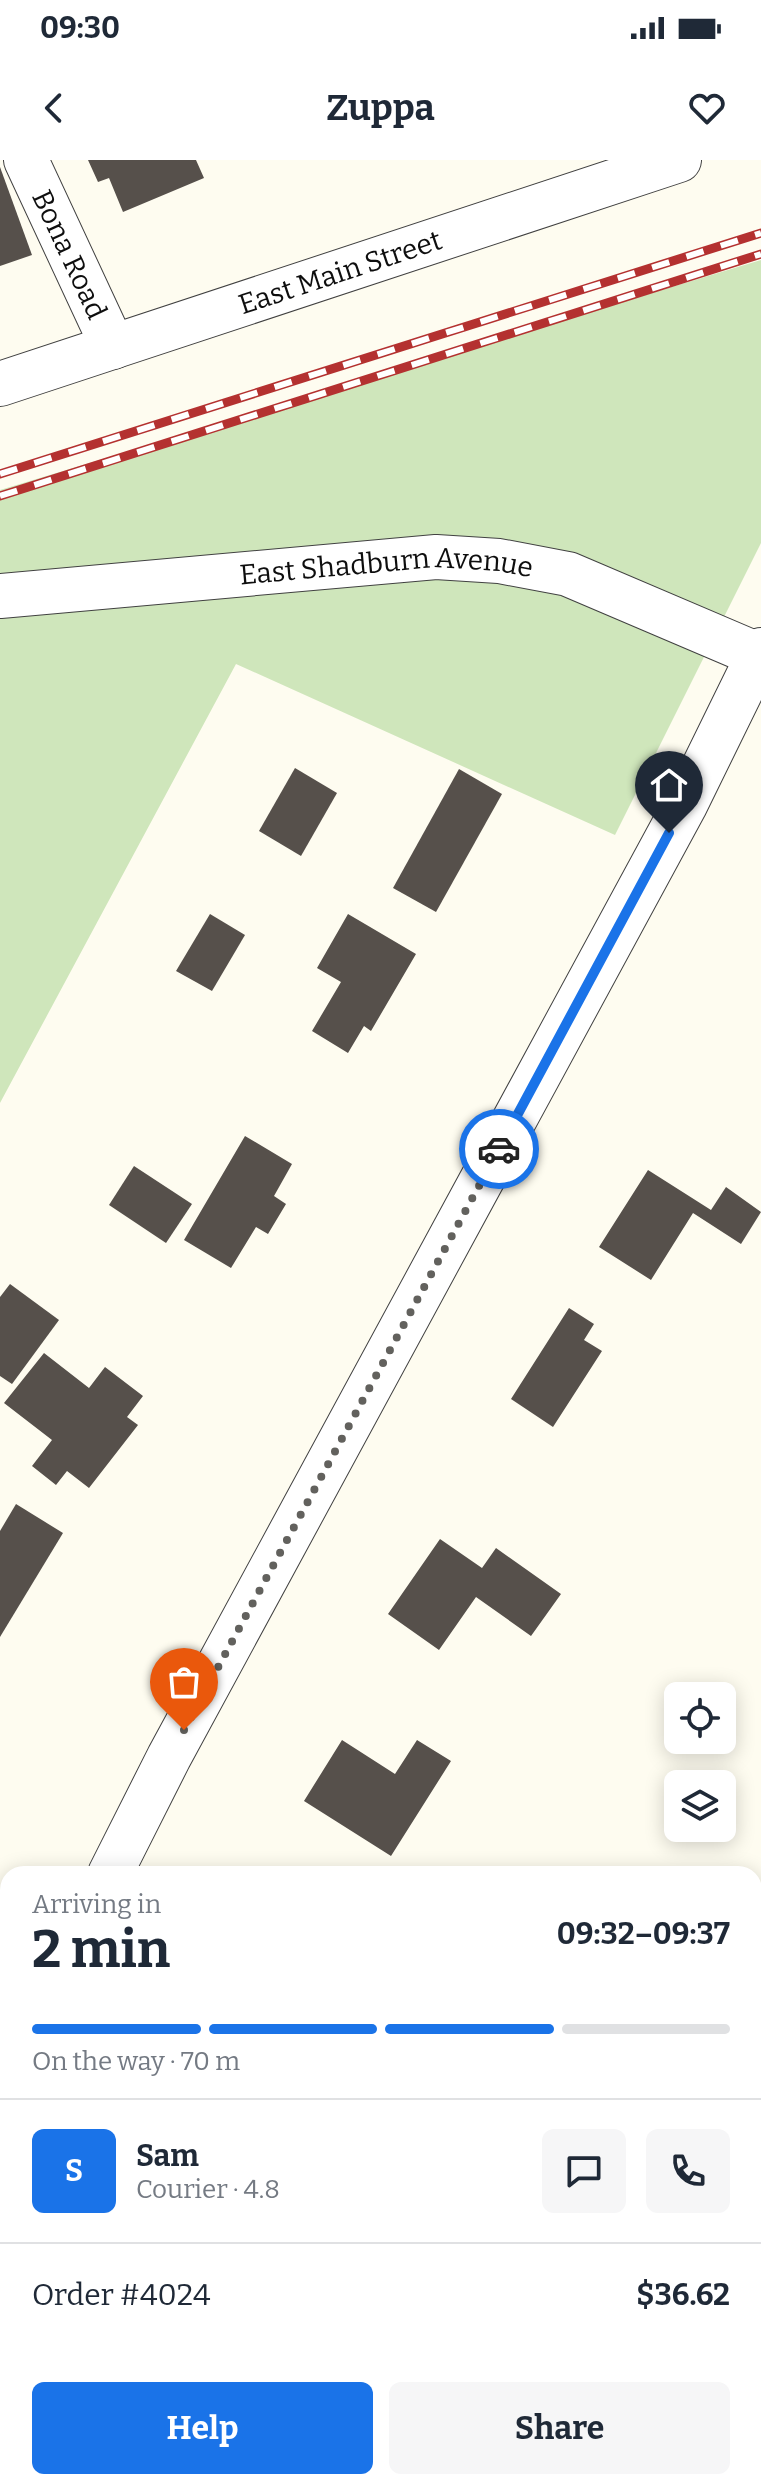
<!DOCTYPE html>
<meta charset="utf-8">
<style>
:root{--surface:#fff;--page:#f6f6f7;--text:#1f2937;--muted:#747a83;--line:#e0e1e3;--accent:#1a73e8}
body{margin:0;font-family:Bitter,serif;background:var(--page);color:var(--text);height:100vh;display:flex;flex-direction:column;font-size:30px;white-space:nowrap}
*{box-sizing:border-box;margin:0}
p{font-size:26px;color:var(--muted)}
.icon{flex:none;width:44px;height:44px;fill:none;stroke:currentColor;stroke-width:2;stroke-linecap:round;stroke-linejoin:round}
.map{position:relative;flex:1;overflow:hidden}
.panel{position:absolute;left:0px;top:1706px;width:762px;height:624px;display:flex;flex-direction:column;background:var(--surface);border-radius:24px 24px 0 0;box-shadow:0 4px 20px #0003}
.panel>*{flex:none}
.controls{position:absolute;left:664px;top:1522px;display:grid;gap:16px}
.controls a{display:grid;place-items:center;width:72px;height:72px;border-radius:12px;background:var(--surface);box-shadow:0 4px 20px #0003;font-size:40px}
.pin{position:absolute;display:grid;place-items:center;width:68px;height:68px;color:#fff;margin:-82px -34px;border-radius:50% 50% 50% 0;rotate:-45deg;box-shadow:0 0 8px #0007}
.pin .icon{rotate:45deg}
.courier{position:absolute;display:grid;place-items:center;width:80px;height:80px;margin:-40px;border:6px solid #1a73e8;border-radius:50%;background:#fff;color:#222;box-shadow:0 2px 10px #0007}
.summary em{font-style:normal;font-weight:700}
.summary div{display:flex;flex-direction:column-reverse}
.summary{display:flex;align-items:center;justify-content:space-between;height:136px;padding:0 32px}
h1{font-size:52px;font-weight:700;line-height:60px}
.bar{display:grid;grid-template-columns:repeat(4,1fr);gap:12px 8px;align-content:center;height:96px;padding:0 32px}
.bar i{height:10px;border-radius:6px;background:var(--line)}
.bar .selected{background:var(--accent)}
.bar p{grid-column:span 4}
.line{display:flex;align-items:center;gap:20px;padding:0 32px;border-top:2px solid var(--line)}
.line div{flex:1}
.round{display:grid;place-items:center;flex:none;width:84px;height:84px;border-radius:12px;background:var(--page)}
.action{display:flex;gap:16px;margin-top:auto;padding:16px 32px}
.action a{flex:1;height:92px;border-radius:12px;background:var(--accent);color:#fff;font-size:32px;font-weight:700;line-height:92px;text-align:center}
.action a+a{background:var(--page);color:var(--text)}
.status{display:flex;justify-content:space-between;align-items:center;height:56px;padding:0 40px;background:var(--surface);direction:ltr}
.status svg{height:22px;fill:currentColor}
header{display:flex;justify-content:space-between;align-items:center;height:104px;padding:0 32px;background:var(--surface);font-size:36px;font-weight:700}
.map>svg:first-child{display:block}
.green{fill:#cfe6bb}
.building{fill:#56504b}
.lines{fill:none;stroke-linecap:round;stroke-linejoin:round}
.minor-casing{stroke:#414141;stroke-width:46}
.minor{stroke:#fff;stroke-width:44}
.rail-casing{stroke:#b43130;stroke-width:9}
.rail{stroke:#fff;stroke-width:6;stroke-dasharray:18;stroke-linecap:butt}
.done{stroke:#62615d;stroke-width:8;stroke-dasharray:0 14.4}
.route{stroke:#1a73e8;stroke-width:10}
.labels{text-anchor:middle;dominant-baseline:central;stroke-width:8;stroke-linejoin:round;paint-order:stroke}
.street-label{font-size:28px;fill:#0e0e0e;stroke:#fff}
</style>
<div class="status"><b>09:30</b><svg viewBox="0 0 49 12"><path d="M0 12V9h3v3zM5 12V6h3v6zM10 12V3h3v9zM15 12V0h3v12zM26 1h20v11H26zM47 4h2v5h-2z"/></svg></div>
<header><svg class="icon" aria-label="back" viewBox="0 0 24 24"><path d="M15 5l-7 7 7 7"/></svg>Zuppa<svg class="icon" aria-label="heart" viewBox="0 0 24 24"><path d="M12 20l-8-8c-3-5 5-10 8-4 3-6 11-1 8 4z"/></svg></header>
<div class="map">
<svg width="761" height="2330" viewBox="0 0 761 2330">
<rect width="100%" height="100%" fill="#fefcf0"/>
<path class="green" d="M761 100V383L615 675 236 504 0 943V330Z"/>
<g class="building">
<path d="M88 0H196L204 18 123 52 109 18 98 22Z"/>
<path d="M0 7 32 95 0 106Z"/>
<path d="M295 608 337 633 301 696 259 671Z"/>
<path d="M459 609 502 634 436 752 393 728Z"/>
<path d="M210 754 245 775 212 831 176 811Z"/>
<path d="M348 754 416 794 371 871 364 866 348 893 312 871 341 822 317 808Z"/>
<path d="M245 976 292 1004 274 1036 286 1044 268 1074 256 1067 231 1108 184 1080Z"/>
<path d="M134 1006 192 1044 166 1083 109 1045Z"/>
<path d="M648 1010 711 1050 726 1027 761 1052 741 1084 693 1053 651 1120 599 1087Z"/>
<path d="M10 1124 59 1160 12 1224 0 1216V1137Z"/>
<path d="M569 1148 594 1164 584 1180 602 1191 553 1267 511 1239Z"/>
<path d="M44 1193 89 1228 105 1207 143 1236 127 1257 138 1265 89 1328 67 1311 56 1325 32 1306 52 1280 4 1243Z"/>
<path d="M16 1344 63 1373 0 1477V1371Z"/>
<path d="M440 1379 482 1408 496 1388 561 1434 531 1476 476 1437 439 1490 388 1454Z"/>
<path d="M342 1580 395 1614 417 1580 451 1601 391 1696 304 1641Z"/>
<path d="M756 2165 761 2167V2266L754 2279Z"/>
<path d="M29 2322H98L93 2330H33L26 2326Z"/>
<path d="M675 2322H694L708 2330H670Z"/>
</g>
<g class="lines">
<g class="minor-casing">
<g id="minor">
<path id="s1" d="M26 0 113 187"/>
<path id="s2" d="M0 224 679 0"/>
<path id="s3" d="M0 436 436 397 499 401 568 414 758 495"/>
<path d="M110 1714 169 1597 685 645 761 490"/>
<path d="M754 1883 761 1871"/>
<path d="M0 1923 8 1908"/>
<path d="M502 2330 506 2322"/>
</g>
</g>
<use href="#minor" class="minor"/>
<g class="rail-casing">
<g id="rail">
<path d="M0 314 761 73"/>
<path d="M0 336 761 94"/>
</g>
</g>
<use href="#rail" class="rail"/>
</g>
<g class="lines">
<path class="done" d="M184 1570 499 989"/>
<path class="route" d="M499 989 669 673"/>
</g>
<g class="labels">
<g class="street-label">
<text stroke="none"><textPath href="#s1" startOffset="104">Bona Road</textPath></text>
<text stroke="none"><textPath href="#s2" startOffset="358">East Main Street</textPath></text>
<text stroke="none"><textPath href="#s3" startOffset="388">East Shadburn Avenue</textPath></text>
</g>
</g>
</svg>
<div class="controls">
<a><svg class="icon" aria-label="locate" viewBox="0 0 24 24"><circle cx="12" cy="12" r="6"/><path d="M12 2v4M12 18v4M2 12h4M18 12h4"/></svg></a>
<a><svg class="icon" aria-label="layers" viewBox="0 0 24 24"><path d="M12 4l9 5-9 5-9-5zM3 14l9 5 9-5"/></svg></a>
</div>
<div class="pin" style="left:184px;top:1570px;background:#ea580c"><svg class="icon" aria-label="bag" viewBox="0 0 24 24"><path d="M5 8h14l-1 12H6zM9 8a3 3 0 0 1 6 0"/></svg></div>
<div class="pin" style="left:669px;top:673px;background:#1f2937"><svg class="icon" aria-label="home" viewBox="0 0 24 24"><path d="M3 11l9-7 9 7M6 9v11h12V9"/></svg></div>
<div class="courier" style="left:499px;top:989px"><svg class="icon" aria-label="car" viewBox="0 0 24 24"><path d="M5 17H2v-5l4-1 3-4h7l3 4 3 1v5h-3M9 17h6M6 11h13"/><circle cx="7" cy="17" r="2"/><circle cx="17" cy="17" r="2"/></svg></div>
<section class="panel">
<div class="summary"><div><h1>2 min</h1><p>Arriving in</p></div><em>09:32–09:37</em></div>
<div class="bar"><i class="selected"></i><i class="selected"></i><i class="selected"></i><i></i><p>On the way · 70 m</p></div>
<div class="line" style="height:144px"><b class="round" style="background:var(--accent);color:#fff">S</b><div><b>Sam</b><p>Courier · 4.8</p></div><a class="round"><svg class="icon" aria-label="chat" viewBox="0 0 24 24"><path d="M4 5h16v11H9l-5 4z"/></svg></a><a class="round"><svg class="icon" aria-label="phone" viewBox="0 0 24 24"><path d="M5 4h4l2 5-3 2q2 4 5 5l2-3 5 2v4C11 20 4 13 5 4z"/></svg></a></div>
<div class="line" style="height:104px"><div>Order #4024</div><b>$36.62</b></div>
<div class="action"><a>Help</a><a>Share</a></div>
</section>
</div>
